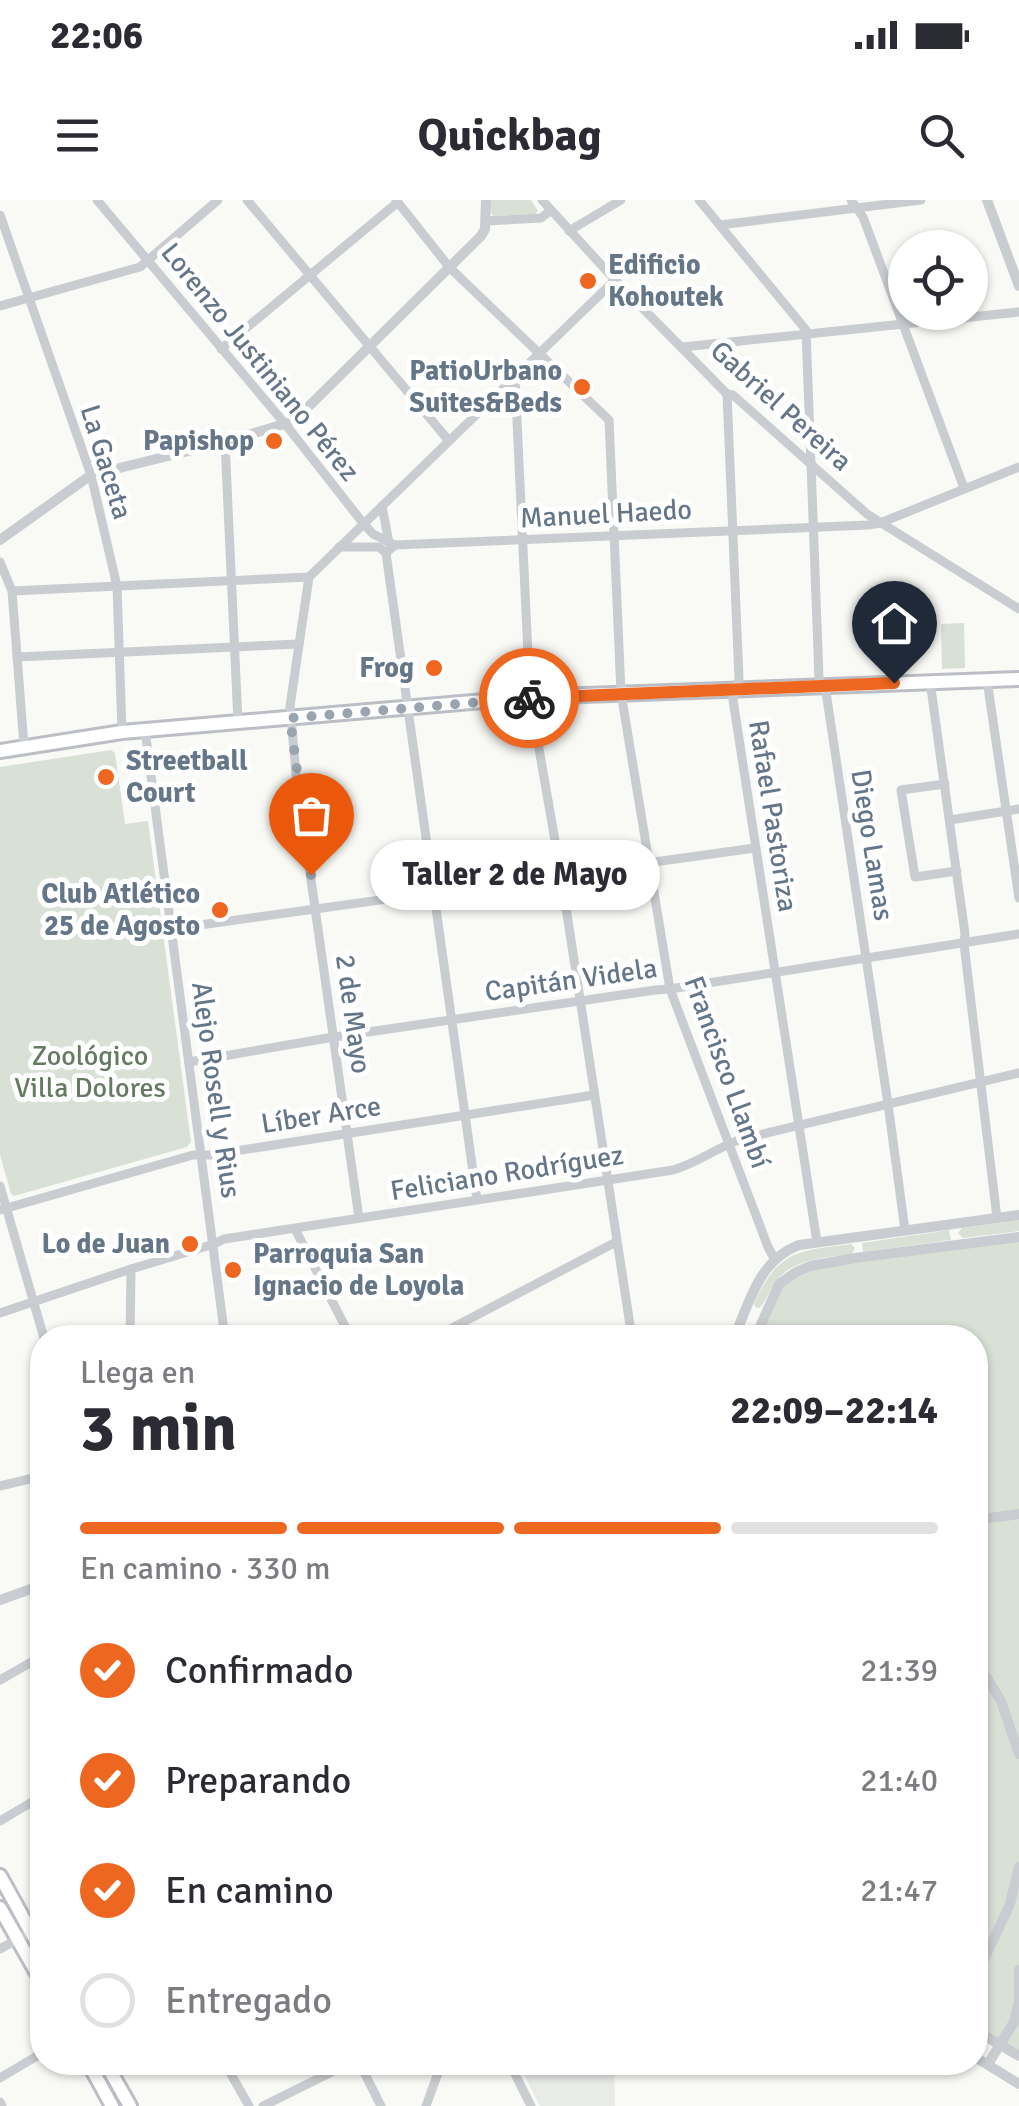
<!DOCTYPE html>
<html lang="es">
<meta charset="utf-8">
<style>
:root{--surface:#fff;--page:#f2f2f3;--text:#2b2b33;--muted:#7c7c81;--line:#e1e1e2;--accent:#ee6721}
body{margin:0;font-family:Signika,sans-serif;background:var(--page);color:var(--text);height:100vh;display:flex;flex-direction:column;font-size:38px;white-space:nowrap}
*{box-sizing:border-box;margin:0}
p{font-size:32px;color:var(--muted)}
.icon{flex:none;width:55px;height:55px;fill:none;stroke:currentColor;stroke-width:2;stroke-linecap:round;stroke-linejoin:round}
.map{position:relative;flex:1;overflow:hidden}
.details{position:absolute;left:30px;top:1125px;width:958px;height:750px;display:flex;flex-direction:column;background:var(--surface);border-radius:40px;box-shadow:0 2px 8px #0004}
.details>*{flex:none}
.buttons{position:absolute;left:888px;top:30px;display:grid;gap:20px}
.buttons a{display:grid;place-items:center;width:100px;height:100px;border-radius:50%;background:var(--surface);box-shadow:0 2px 8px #0004;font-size:50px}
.pin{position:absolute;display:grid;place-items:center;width:85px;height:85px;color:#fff;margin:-102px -42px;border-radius:50% 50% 50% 0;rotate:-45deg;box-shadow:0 0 10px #0007}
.pin .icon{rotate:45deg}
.courier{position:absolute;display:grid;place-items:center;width:100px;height:100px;margin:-50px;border:8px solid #ee6721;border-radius:50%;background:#fff;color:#222;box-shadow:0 2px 12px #0007}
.bubble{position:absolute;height:70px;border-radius:35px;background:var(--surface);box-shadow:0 2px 8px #0004;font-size:32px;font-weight:800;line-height:70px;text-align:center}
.overview em{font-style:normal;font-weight:800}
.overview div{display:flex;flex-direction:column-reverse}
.overview{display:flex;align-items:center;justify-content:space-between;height:170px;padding:0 50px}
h1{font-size:65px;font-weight:800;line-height:75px}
.bar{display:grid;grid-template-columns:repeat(4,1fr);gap:15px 10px;align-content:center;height:120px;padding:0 50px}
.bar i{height:12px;border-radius:8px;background:var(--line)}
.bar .active{background:var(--accent)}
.bar p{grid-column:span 4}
ol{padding:0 50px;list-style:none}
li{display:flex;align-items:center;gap:30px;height:110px}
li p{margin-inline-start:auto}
li .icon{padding:10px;border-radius:50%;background:var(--accent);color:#fff;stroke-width:4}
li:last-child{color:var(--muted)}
li i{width:55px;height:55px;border:5px solid var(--line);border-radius:50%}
.status{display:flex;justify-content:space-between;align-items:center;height:70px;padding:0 50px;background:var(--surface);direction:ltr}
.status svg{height:28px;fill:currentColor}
header{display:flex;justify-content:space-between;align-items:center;height:130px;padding:0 50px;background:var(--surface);font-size:45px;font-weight:800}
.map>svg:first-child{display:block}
.built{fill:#e9ebe9}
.green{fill:#d9e1d7}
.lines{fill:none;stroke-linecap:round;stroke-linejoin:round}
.secondary-casing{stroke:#bbbfc5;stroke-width:18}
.minor{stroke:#c9ccd0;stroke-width:9}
.tertiary{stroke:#c9ccd0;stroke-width:10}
.secondary{stroke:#fff;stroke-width:12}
.done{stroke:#99a4af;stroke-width:10;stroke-dasharray:0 18}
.route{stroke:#ee6721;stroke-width:12}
.poi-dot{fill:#ee6721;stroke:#fff;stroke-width:4}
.labels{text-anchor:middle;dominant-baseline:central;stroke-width:10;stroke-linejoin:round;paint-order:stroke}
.poi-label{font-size:28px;font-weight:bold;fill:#667689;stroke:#fff;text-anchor:end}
.street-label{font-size:28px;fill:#667689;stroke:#fff}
.park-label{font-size:28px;fill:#647a61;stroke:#fff}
</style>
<div class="status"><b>22:06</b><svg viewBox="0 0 49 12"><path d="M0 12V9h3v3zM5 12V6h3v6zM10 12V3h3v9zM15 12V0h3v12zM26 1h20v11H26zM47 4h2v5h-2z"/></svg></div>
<header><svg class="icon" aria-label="menu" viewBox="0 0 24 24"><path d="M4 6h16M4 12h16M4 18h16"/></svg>Quickbag<svg class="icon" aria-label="search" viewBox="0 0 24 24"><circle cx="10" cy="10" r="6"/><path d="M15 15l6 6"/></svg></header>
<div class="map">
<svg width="1019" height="1906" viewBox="0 0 1019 1906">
<rect width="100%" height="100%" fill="#f9f9f6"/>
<path class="built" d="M518 1863H614L615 1906H540Z"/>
<g class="green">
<path d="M491 0H531L538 11 535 14 493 16 491 13Z"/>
<path d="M964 423 965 468 942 469 941 424Z"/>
<path d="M111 550 115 553 125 624 148 621 191 942 187 947 14 996 11 994 0 955V567Z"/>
<path d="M1019 1020V1031L963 1038 958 1033 962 1028Z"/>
<path d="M949 1030 951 1040 863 1052 862 1043Z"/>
<path d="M1019 1037V1856L975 1830V1138H755L774 1095 796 1072Z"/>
<path d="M851 1044 855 1048 852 1054C824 1058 795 1058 776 1081 769 1090 767 1101 759 1108L755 1107 754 1103C779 1050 797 1051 851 1044Z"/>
</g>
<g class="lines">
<g class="secondary-casing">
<g id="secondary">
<path d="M0 551 122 532 530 497 1019 479"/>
<path d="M0 1676 42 1752"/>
<path d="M0 1708 42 1782"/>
<path d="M88 1862 112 1906"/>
<path d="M105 1862 130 1906"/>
</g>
</g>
<g class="minor">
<path d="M97 0 286 225 363 323 373 334 395 345"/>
<path d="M247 0 449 241"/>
<path d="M396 0 450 68 609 220 621 493 670 789 768 1047 774 1058"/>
<path d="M542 0 615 80 727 194 733 195 867 314 1019 409"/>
<path d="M699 0 806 130 819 478 826 492 888 904 905 1030"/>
<path d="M851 0 863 17 964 288"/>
<path d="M0 15 91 275 117 386 122 532"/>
<path d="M486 21 541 18 550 11"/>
<path d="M720 25 921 0"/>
<path d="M569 31 621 0"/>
<path d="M0 106 140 67 218 0"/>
<path d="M683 147 1019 112"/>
<path d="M221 149 398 2"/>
<path d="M515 178 530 497 561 675 632 1138"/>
<path d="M727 194 739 479 733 500 817 1042"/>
<path d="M225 242 238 522"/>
<path d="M382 306 389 343"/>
<path d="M339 347H379L386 353"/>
<path d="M386 353 477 1000"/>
<path d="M386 353 395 345 868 325 880 323 1019 267"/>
<path d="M0 362 12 391 24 546"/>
<path d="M309 377 290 506 296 574 359 1018"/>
<path d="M309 377 615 80"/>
<path d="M12 391 309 377"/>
<path d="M17 457 299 444"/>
<path d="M987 480 1019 698"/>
<path d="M930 481 965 734 964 744 997 1018"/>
<path d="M145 530 225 1138"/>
<path d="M945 584 901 590 915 677 957 671"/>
<path d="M950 620 1019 609"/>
<path d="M171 729 755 648"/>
<path d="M189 862 334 837 655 790 670 789 1019 734"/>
<path d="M0 986 44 1138"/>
<path d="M0 1010 193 955H210L594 895"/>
<path d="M295 1029 351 1138"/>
<path d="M0 1113 131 1069 214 1044 224 1039 673 970C698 963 717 947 742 939L1019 873"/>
<path d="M130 1138 131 1069"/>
<path d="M433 1138 616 1042"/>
<path d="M0 1286 42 1276"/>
<path d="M0 1480 42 1456"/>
<path d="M0 1621 42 1596"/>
<path d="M0 1749 42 1725"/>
<path d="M224 1862 249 1906"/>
<path d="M359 1862 381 1906"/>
<path d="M509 1862 531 1906"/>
<path d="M0 1878 42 1853"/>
<path d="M0 1902 2 1906"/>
<path d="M263 1906 352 1862"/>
<path d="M426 1906 442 1862"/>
</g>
<g class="tertiary">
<path d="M987 0 1019 86"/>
<path d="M0 340 91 275 225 242 294 221 481 36 485 29 486 0"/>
<path d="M734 1138C750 1101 759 1060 799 1045L1019 1015"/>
<path d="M755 1138 779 1084 796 1072 810 1066 855 1058 1019 1037"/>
<path d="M975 1320 1019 1314"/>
<path d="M0 1400 42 1385"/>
<path d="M975 1458 1001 1501 1019 1554"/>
<path d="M975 1779 1010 1704 1019 1667"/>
<path d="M975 1830 1019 1856"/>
<path d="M975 1857 1019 1884"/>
<path d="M988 1864 1014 1822 1019 1802V1770"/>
</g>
<use href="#secondary" class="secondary"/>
</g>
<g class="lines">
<path class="done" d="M311 675 290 518 529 498"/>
<path class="route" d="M529 498 894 483"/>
</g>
<g class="poi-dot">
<circle cx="588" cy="81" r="10"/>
<circle cx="582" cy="187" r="10"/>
<circle cx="274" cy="241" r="10"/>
<circle cx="434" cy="468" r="10"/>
<circle cx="106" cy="577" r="10"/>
<circle cx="220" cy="710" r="10"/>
<circle cx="190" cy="1044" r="10"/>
<circle cx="233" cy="1070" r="10"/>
</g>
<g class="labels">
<g class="poi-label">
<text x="608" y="65" text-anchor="start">Edificio<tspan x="608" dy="32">Kohoutek</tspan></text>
<text x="562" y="171">PatioUrbano<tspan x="562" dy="32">Suites&amp;Beds</tspan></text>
<text x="254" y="241">Papishop</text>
<text x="414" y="468">Frog</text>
<text x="126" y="561" text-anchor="start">Streetball<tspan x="126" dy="32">Court</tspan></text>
<text x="200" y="694">Club Atlético<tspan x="200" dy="32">25 de Agosto</tspan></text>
<text x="170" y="1044">Lo de Juan</text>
<text x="253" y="1054" text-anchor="start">Parroquia San<tspan x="253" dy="32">Ignacio de Loyola</tspan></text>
</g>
<g class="street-label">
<text transform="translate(260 162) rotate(51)">Lorenzo Justiniano Pérez</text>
<text transform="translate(781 206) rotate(42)">Gabriel Pereira</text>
<text transform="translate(106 262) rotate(73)">La Gaceta</text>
<text transform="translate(606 314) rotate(-3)">Manuel Haedo</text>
<text transform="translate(773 616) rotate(81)">Rafael Pastoriza</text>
<text transform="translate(872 645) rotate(81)">Diego Lamas</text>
<text transform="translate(571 780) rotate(-8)">Capitán Videla</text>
<text transform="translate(353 814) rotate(82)">2 de Mayo</text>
<text transform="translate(727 872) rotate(70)">Francisco Llambí</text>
<text transform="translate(216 890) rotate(82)">Alejo Rosell y Rius</text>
<text transform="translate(321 915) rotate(-9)">Líber Arce</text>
<text transform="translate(507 973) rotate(-9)">Feliciano Rodríguez</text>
</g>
<g class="park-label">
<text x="90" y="856">Zoológico<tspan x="90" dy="32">Villa Dolores</tspan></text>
</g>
</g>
</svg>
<div class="buttons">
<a><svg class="icon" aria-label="locate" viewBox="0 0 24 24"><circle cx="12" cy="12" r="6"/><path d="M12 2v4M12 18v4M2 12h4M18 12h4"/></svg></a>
</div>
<div class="pin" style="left:311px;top:675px;background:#ea580c"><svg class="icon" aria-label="bag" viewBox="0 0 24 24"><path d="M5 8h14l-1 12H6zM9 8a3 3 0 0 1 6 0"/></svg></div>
<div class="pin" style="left:894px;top:483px;background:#1f2937"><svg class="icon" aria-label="home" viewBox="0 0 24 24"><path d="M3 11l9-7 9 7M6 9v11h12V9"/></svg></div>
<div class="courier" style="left:529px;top:498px"><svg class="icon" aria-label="bike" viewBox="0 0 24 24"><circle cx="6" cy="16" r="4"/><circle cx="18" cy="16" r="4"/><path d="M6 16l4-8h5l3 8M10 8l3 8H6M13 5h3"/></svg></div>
<div class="bubble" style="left:370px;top:640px;width:290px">Taller 2 de Mayo</div>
<section class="details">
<div class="overview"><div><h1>3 min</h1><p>Llega en</p></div><em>22:09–22:14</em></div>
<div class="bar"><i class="active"></i><i class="active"></i><i class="active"></i><i></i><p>En camino · 330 m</p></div>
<ol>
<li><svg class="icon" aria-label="check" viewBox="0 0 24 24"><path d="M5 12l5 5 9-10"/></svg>Confirmado<p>21:39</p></li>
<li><svg class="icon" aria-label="check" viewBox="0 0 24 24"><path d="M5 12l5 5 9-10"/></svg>Preparando<p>21:40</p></li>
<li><svg class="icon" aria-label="check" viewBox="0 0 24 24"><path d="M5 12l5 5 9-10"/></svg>En camino<p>21:47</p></li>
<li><i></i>Entregado</li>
</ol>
</section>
</div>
